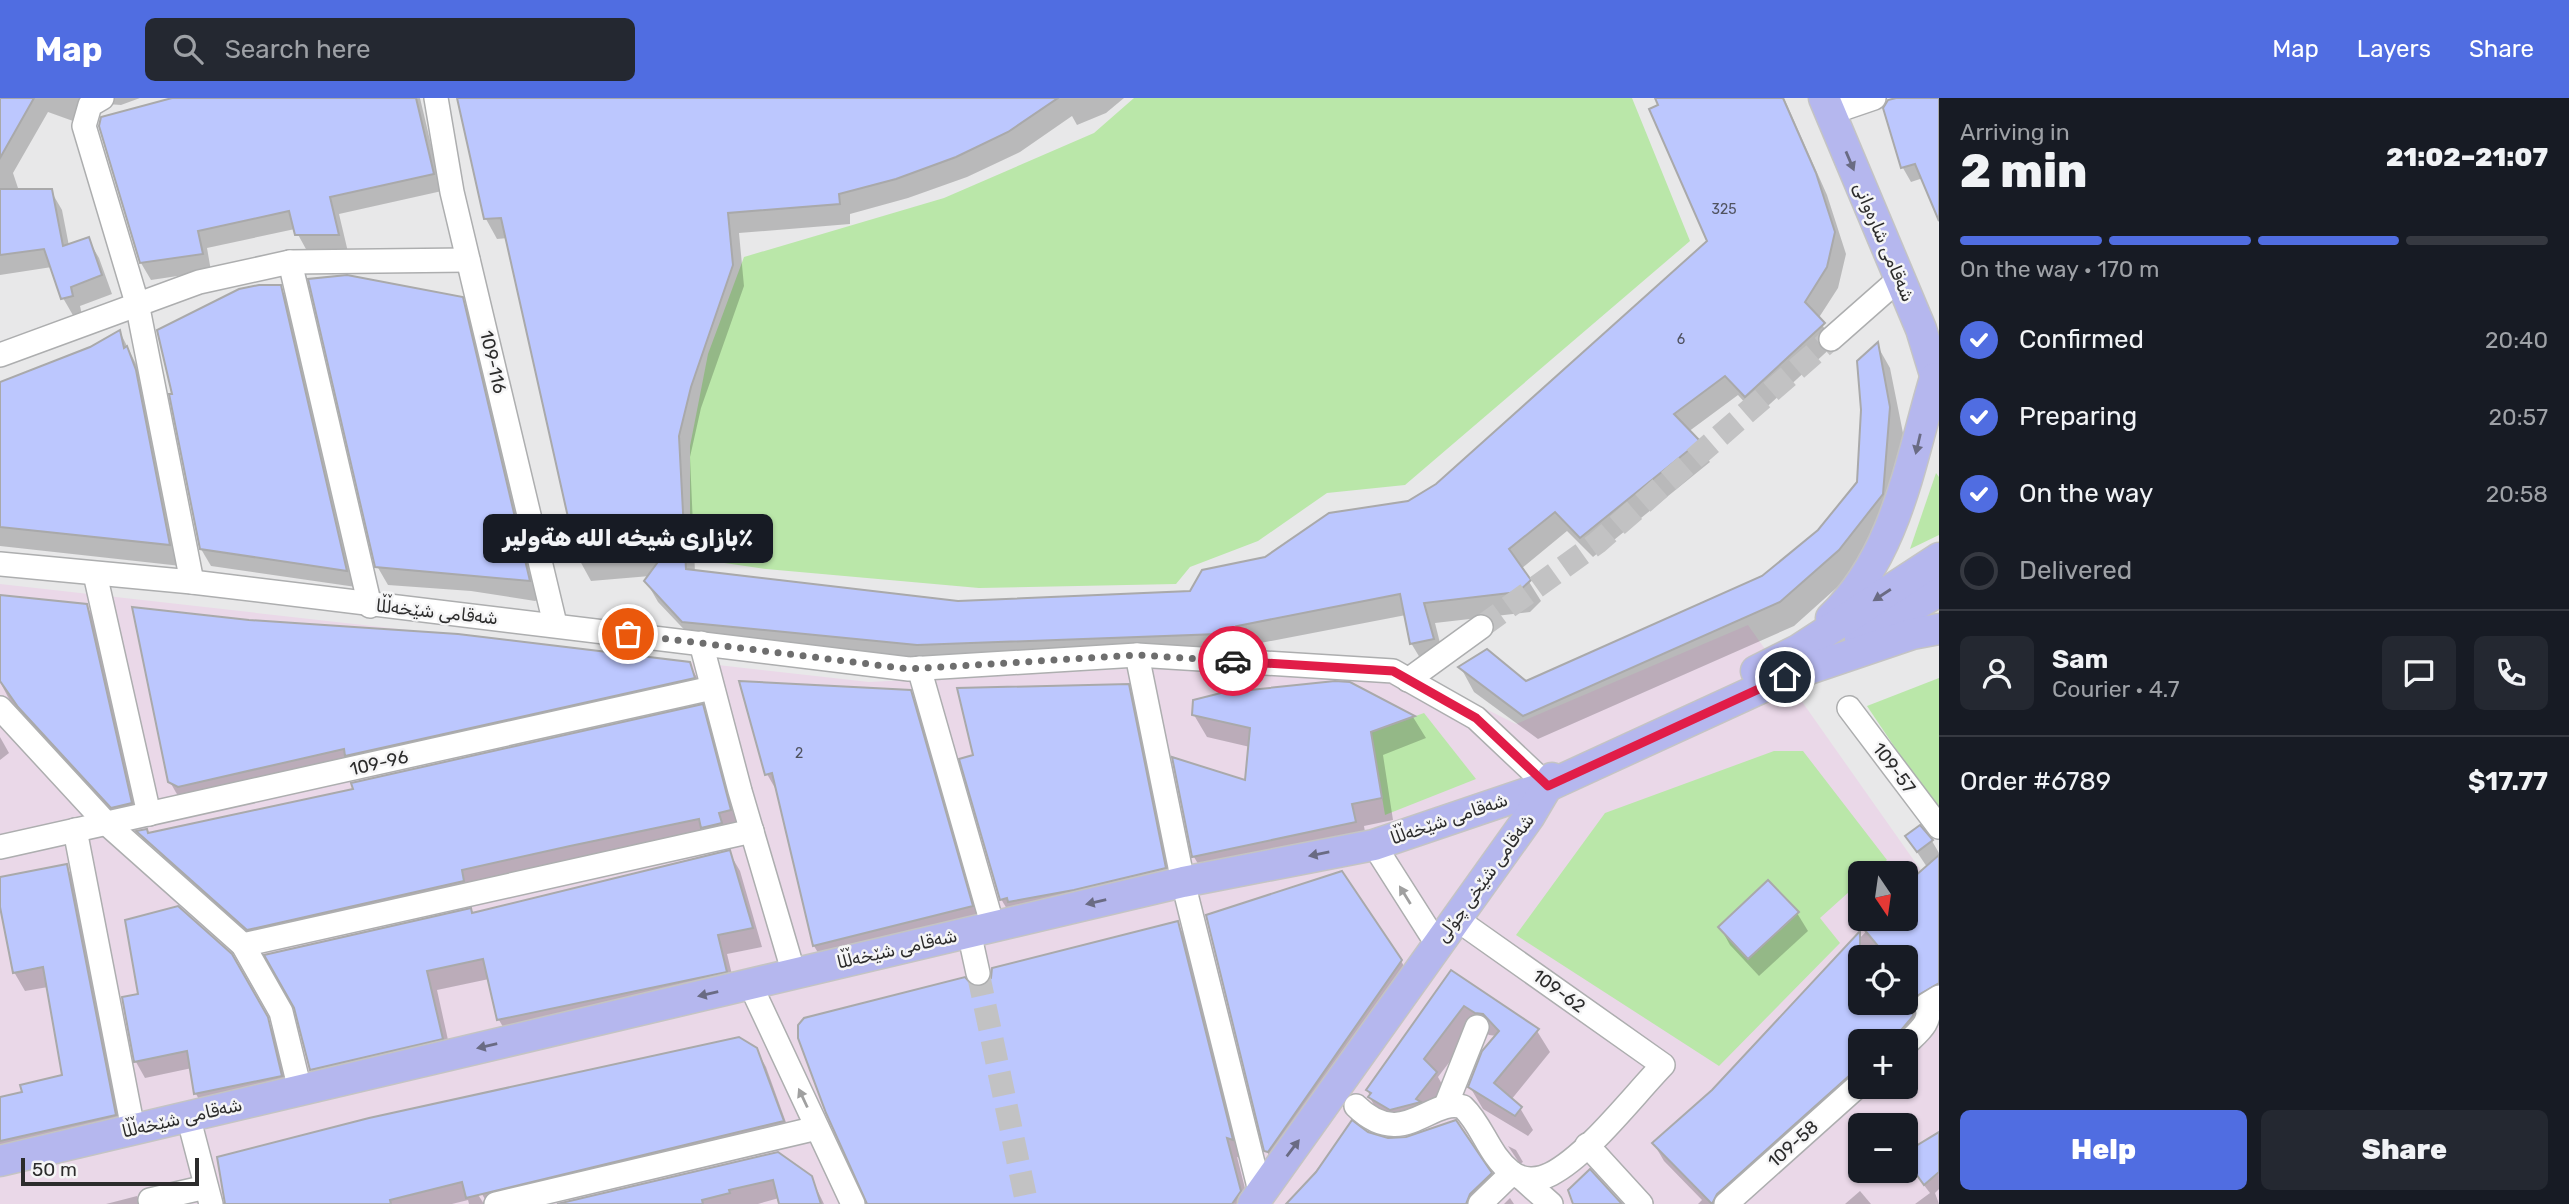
<!DOCTYPE html>
<meta charset="utf-8">
<style>
:root{--surface:#171b24;--page:#242831;--text:#f1f3f6;--muted:#9ea1a6;--line:#363941;--accent:#506de1}
body{margin:0;font-family:Rubik,"Noto Sans Arabic",sans-serif;background:var(--page);color:var(--text);height:100vh;display:flex;flex-direction:column;font-size:26px;white-space:nowrap}
*{box-sizing:border-box;margin:0}
p{font-size:23px;color:var(--muted)}
.icon{flex:none;width:38px;height:38px;fill:none;stroke:currentColor;stroke-width:2;stroke-linecap:round;stroke-linejoin:round}
.map{position:relative;flex:1;overflow:hidden}
.side{display:flex;flex-direction:column;background:var(--surface);width:630px}
.side>*{flex:none}
.needle{width:46px;rotate:167deg}
.controls{position:absolute;left:1848px;top:763px;display:grid;gap:14px}
.controls a{display:grid;place-items:center;width:70px;height:70px;border-radius:10px;background:var(--surface);box-shadow:0 2px 5px #0004;font-size:35px}
.scale{position:absolute;left:21px;bottom:18px;width:178px;box-sizing:border-box;padding-left:7px;border:4px solid #2c2c2c;border-top:0;font-size:19px;line-height:24px;white-space:nowrap;color:#2c2c2c;-webkit-text-stroke:5px #f5f5f6;paint-order:stroke}
.pin{position:absolute;display:grid;place-items:center;width:60px;height:60px;color:#fff;margin:-30px;border:4px solid #fff;border-radius:50%;box-shadow:0 2px 7px #0007}
.courier{position:absolute;display:grid;place-items:center;width:70px;height:70px;margin:-35px;border:5px solid #e11d48;border-radius:50%;background:#fff;color:#222;box-shadow:0 2px 9px #0007}
.bubble{position:absolute;height:49px;border-radius:10px;background:var(--surface);box-shadow:0 2px 5px #0004;font-size:23px;font-weight:800;line-height:49px;text-align:center}
.overview em{font-style:normal;font-weight:800}
.overview div{display:flex;flex-direction:column-reverse}
.overview{display:flex;align-items:center;justify-content:space-between;height:119px;padding:0 21px}
h1{font-size:46px;font-weight:800;line-height:52px}
.bar{display:grid;grid-template-columns:repeat(4,1fr);gap:10px 7px;align-content:center;height:84px;padding:0 21px}
.bar i{height:9px;border-radius:5px;background:var(--line)}
.bar .current{background:var(--accent)}
.bar p{grid-column:span 4}
.line{display:flex;align-items:center;gap:18px;padding:0 21px;border-top:2px solid var(--line)}
.line div{flex:1}
.round{display:grid;place-items:center;flex:none;width:74px;height:74px;border-radius:10px;background:var(--page)}
ol{padding:0 21px;list-style:none}
li{display:flex;align-items:center;gap:21px;height:77px}
li p{margin-inline-start:auto}
li .icon{padding:7px;border-radius:50%;background:var(--accent);color:#fff;stroke-width:4}
li:last-child{color:var(--muted)}
li i{width:38px;height:38px;border:4px solid var(--line);border-radius:50%}
.cta{display:flex;gap:14px;margin-top:auto;padding:14px 21px}
.cta a{flex:1;height:80px;border-radius:10px;background:var(--accent);color:#fff;font-size:28px;font-weight:800;line-height:80px;text-align:center}
.cta a+a{background:var(--page);color:var(--text)}
header{display:flex;align-items:center;gap:42px;box-sizing:border-box;height:98px;padding:0 35px;background:var(--accent);color:#fff}
header strong{font-size:33px}
nav{display:flex;gap:38px;margin-inline-start:auto;font-size:24px}
.search{width:490px;height:63px;background:var(--page);display:flex;align-items:center;gap:18px;box-sizing:border-box;padding:0 24px;border-radius:10px;color:var(--muted);font-size:26px}
main{display:flex;flex:1;min-height:0}
.map>svg:first-child{display:block}
.commercial{fill:#ead8e8;fill-rule:evenodd}
.green{fill:#bae7a9}
.shadow{fill:#0003;fill-rule:evenodd}
.building{fill:#bcc7fe;stroke:#a9a9aa;stroke-width:2}
.lines{fill:none;stroke-linecap:round;stroke-linejoin:round}
.minor-tunnel{stroke:#c2c2c3;stroke-width:23;stroke-dasharray:23 11;stroke-linecap:butt}
.minor-casing{stroke:#adaeaf;stroke-width:26}
.major-casing{stroke:#c4c4c4;stroke-width:33}
.minor{stroke:#fff;stroke-width:23}
.major{stroke:#b5b7ee;stroke-width:30}
.oneway{fill:#6a6b83}
.oneway2{fill:#a0a0a0}
.done{stroke:#6e6e6e;stroke-width:7;stroke-dasharray:0 12.6}
.route{stroke:#e11d48;stroke-width:9}
.labels{text-anchor:middle;dominant-baseline:central;stroke-width:5;stroke-linejoin:round;paint-order:stroke}
.number-label{font-size:14px;fill:#505360}
.street-label{font-size:18px;fill:#2c2c2c;stroke:#f5f5f6}
</style>
<header>
<strong>Map</strong>
<div class="search"><svg class="icon" aria-label="search" viewBox="0 0 24 24"><circle cx="10" cy="10" r="6"/><path d="M15 15l6 6"/></svg>Search here</div>
<nav><a>Map</a><a>Layers</a><a>Share</a></nav>
</header>
<main>
<div class="map">
<svg width="1939" height="1106" viewBox="0 0 1939 1106">
<rect width="100%" height="100%" fill="#e8e8e9"/>
<path class="commercial" d="M0 486 869 584 1283 563 1387 562 1516 626 1748 527 1939 798V1106H0ZM1860 775H1906V821H1860ZM1860 859H1906V905H1860ZM1860 943H1906V989H1860ZM1860 1027H1906V1073H1860Z"/>
<g class="green">
<path d="M1134 0H1632L1690 143 1405 387 1327 395 1258 443 1190 469 1176 486 979 490 766 471 690 460V348L708 256 744 159 944 100 1094 35Z"/>
<path d="M1936 375 1939 379V437L1910 451Z"/>
<path d="M1939 580V715L1867 608Z"/>
<path d="M1424 615 1476 681 1385 717 1371 634Z"/>
<path d="M1774 653H1803L1887 762 1871 775H1860V784L1820 820 1840 845 1719 968 1516 837 1605 715Z"/>
</g>
<g class="shadow">
<path d="M0 0H140L121 7 107 6 91 17 73 23 48 14 13 75 19 93H51L62 112 69 148 88 141 99 160 112 196 80 208 82 217 74 219 63 200 52 169 0 177Z"/>
<path d="M187 0H420L442 93 339 116 348 154 307 153 295 131 207 150 211 173 151 182 141 165 100 28 103 18Z"/>
<path d="M459 0H1124L1106 15 1077 27 1072 18 1020 54 967 79 908 100 850 116V126L739 135 744 188 701 310 690 359 695 474 958 504 1191 495 1265 461 1408 404 1437 387 1710 143 1657 0H1784L1827 97 1846 156 1838 190 1818 221 1835 246 1757 318 1738 297 1688 334 1710 364 1593 459 1567 433 1521 471 1541 503 1530 514 1435 525 1444 561 1423 565 1411 545 1406 517 1250 547 1255 555 930 567 696 544 658 504 646 483 650 478 591 483 580 463 508 140 497 141 486 121Z"/>
<path d="M1903 0H1939V113L1923 80 1911 84 1903 70 1885 11Z"/>
<path d="M280 189 290 206 356 489 211 468 201 451Z"/>
<path d="M462 201 472 220 540 501 535 503 471 493 388 487 377 468Z"/>
<path d="M120 234 139 272 181 468 0 448V287L90 251Z"/>
<path d="M1877 247 1890 270 1903 335 1896 421 1852 476 1794 528 1538 641 1474 594 1461 570 1525 585 1763 479 1819 433 1859 384Z"/>
<path d="M0 499 86 507 97 525 141 723 123 727 16 614 0 584Z"/>
<path d="M688 565 701 586 182 705 170 684Z"/>
<path d="M1350 586 1413 619 1426 640 1383 657 1393 722 1364 728 1367 746 1207 781 1194 759 1247 685 1250 649 1207 639 1194 617Z"/>
<path d="M1128 588 1139 608 1176 790 1013 821 1001 801 975 659Z"/>
<path d="M910 594 921 614 983 829 826 868 814 848 779 697 767 676Z"/>
<path d="M702 608 712 626 740 730 258 848 148 750 139 734 149 737 355 692ZM151 744 159 751 163 759 148 746Z"/>
<path d="M0 639 9 655 0 662Z"/>
<path d="M1907 739 1932 743 1939 755V907L1906 943H1860V989H1879L1877 991 1869 989 1734 1106H1698L1702 1102 1664 1063 1654 1046 1714 993 1878 821H1906V791L1927 769ZM1860 859H1906V905H1860Z"/>
<path d="M729 754 740 773 762 849 727 856 736 893 510 941 499 922 489 881 437 892 452 960 322 990 311 971 472 817Z"/>
<path d="M66 768 77 787 126 1036 0 1063V1001L24 996 64 979 48 889 25 893 14 874 0 800V780Z"/>
<path d="M1797 815 1808 833 1759 878 1730 847 1720 829Z"/>
<path d="M1177 825 1189 845 1243 1061 1237 1059 1249 1106H869L972 890H982Z"/>
<path d="M231 857 276 938 290 995 205 1012 196 996 192 970 145 980 136 964 124 900 140 897Z"/>
<path d="M1401 863 1415 887 1280 1077 1266 1052Z"/>
<path d="M1451 875 1537 933 1550 954 1511 1002 1520 1010 1533 1032 1528 1038 1483 1011 1470 989 1497 938 1489 937 1477 928 1438 979 1448 997 1404 1033 1382 1021 1370 1000 1368 992Z"/>
<path d="M756 951 766 969 792 1041 488 1106 480 1093 477 1095 484 1106H469L468 1102 452 1106H231Z"/>
<path d="M1352 1025 1367 1035 1490 1075 1498 1090 1481 1106H1291Z"/>
<path d="M1936 1038 1939 1041V1091L1935 1095 1939 1106H1915L1930 1095 1910 1069 1906 1056Z"/>
<path d="M1508 1048 1516 1052 1523 1064 1520 1066Z"/>
<path d="M778 1055 811 1079 824 1106H781L779 1100 758 1106H564Z"/>
<path d="M1860 1093 1871 1106H1845Z"/>
<path d="M137 1098 141 1106H106Z"/>
<path d="M1510 1100 1514 1106H1504Z"/>
</g>
<g class="building">
<path d="M0 0H34L0 60Z"/>
<path d="M172 0H416L434 76 330 99 339 137H295L289 113 198 133 203 156 140 165 99 28 101 19Z"/>
<path d="M457 0H1058L1008 34 956 59 896 81 839 96 840 106 728 115 733 167 691 289 679 338 686 471 958 503 1190 493 1202 472 1265 459 1329 415 1408 403 1436 386 1707 143 1649 11 1658 7 1655 0H1783L1816 75 1835 134 1827 169 1805 204 1825 225 1745 299 1725 278 1674 316 1700 343 1580 440 1555 414 1509 451 1531 482 1518 494 1424 505 1434 541 1410 546 1400 496 1237 528 1245 535 917 547 682 524 644 483 663 457 578 464 501 120 484 121Z"/>
<path d="M1896 0H1939V123L1915 66 1901 70 1883 10 1888 2Z"/>
<path d="M0 91H52L63 148 89 139 102 177 71 189 73 198 61 201 44 151 0 157Z"/>
<path d="M347 177 463 199 530 483 375 469 308 181Z"/>
<path d="M259 187H281L347 473 200 451 169 296H172L157 232 239 191Z"/>
<path d="M120 232 124 250 127 248 136 272 170 447 0 429V284L90 249Z"/>
<path d="M1878 244 1890 309 1883 396 1839 452 1780 504 1523 618 1458 569 1487 551 1526 583 1762 478 1818 432 1857 384 1861 312 1857 263Z"/>
<path d="M0 497 87 506 132 705 111 710 18 609 0 583Z"/>
<path d="M132 509 249 522 458 536 690 564 695 580 345 658 344 651 178 689 168 684Z"/>
<path d="M739 583 911 592 973 808 813 848 772 675 765 677Z"/>
<path d="M1335 583 1350 584 1415 618 1371 634 1382 700 1352 706 1356 724 1192 759 1172 659 1245 682 1250 630 1192 617 1193 602 1221 595Z"/>
<path d="M1129 586 1166 770 1074 792 1008 804 1007 800 1000 802 959 661 973 657 957 590Z"/>
<path d="M703 606 731 712 719 715 722 725 701 730 699 721 570 748 462 772 464 783 247 832 136 733 147 731 148 735 353 691 351 685Z"/>
<path d="M1920 727 1933 742 1917 754 1905 738Z"/>
<path d="M730 752 753 830 718 837 727 874 497 922 483 861 427 873 443 941 310 972 294 910 264 857 471 810 472 815Z"/>
<path d="M1939 757V885L1915 899 1913 918 1892 943H1860V972L1851 976 1717 1096 1712 1106 1652 1045 1712 992 1860 833V905H1906V859H1887L1863 830 1872 821H1906V786Z"/>
<path d="M67 766 116 1017 0 1043V999L22 994 20 987 62 977 43 869 13 875 0 809V779Z"/>
<path d="M1342 773 1402 862 1268 1054 1264 1053 1206 817Z"/>
<path d="M1768 782 1799 814 1748 861 1718 829Z"/>
<path d="M178 808 232 856 268 919 282 978 194 996 187 953 134 964 122 899 138 896 125 822Z"/>
<path d="M1178 823 1233 1042 1227 1040 1241 1093 1232 1106H867L826 1015 798 940V927L804 920 965 879 973 888H982L991 880 992 870Z"/>
<path d="M1451 872 1539 931 1494 985 1522 1009 1515 1018 1468 989 1482 953 1499 933 1483 916 1475 915 1464 908 1424 961 1437 974 1416 1001 1421 1004 1390 1012 1368 999 1371 995 1366 992Z"/>
<path d="M739 939 757 950 784 1023 466 1100 462 1084 390 1102 391 1106H225L217 1059 369 1020Z"/>
<path d="M1352 1022 1368 1034 1388 1040 1406 1039 1456 1022 1492 1075 1470 1096 1466 1106H1286L1316 1074Z"/>
<path d="M1939 1034V1074L1924 1087 1906 1062V1054Z"/>
<path d="M778 1054 812 1078 821 1106H779L773 1082 729 1092 730 1095 702 1102 703 1106H557Z"/>
<path d="M1590 1071 1622 1106H1573L1568 1092Z"/>
</g>
<g class="lines">
<g class="minor-tunnel">
<path d="M1481 529 1597 445 1831 241"/>
<path d="M978 875 1027 1106"/>
</g>
<g class="minor-casing">
<g id="minor">
<path d="M102 0 90 7 84 28 137 205 192 484"/>
<path d="M436 0 452 94 555 526"/>
<path d="M1830 15 1874 0"/>
<path d="M290 164 370 508"/>
<path d="M1831 241 1899 181"/>
<path d="M0 257 199 184 290 164 468 162"/>
<path d="M0 466 192 484 909 571 1137 557 1393 573 1476 620 1548 688"/>
<path d="M95 476 149 716"/>
<path d="M701 545 740 693 794 876"/>
<path d="M1137 557 1183 784 1260 1093"/>
<path d="M919 570 993 829"/>
<path d="M1408 582 1481 529"/>
<path d="M0 610 106 725 243 847 281 914 300 992"/>
<path d="M1849 610 1939 729"/>
<path d="M75 732 133 1031"/>
<path d="M1374 747 1437 846"/>
<path d="M0 749 712 590"/>
<path d="M969 834 978 875"/>
<path d="M243 847 752 733"/>
<path d="M750 886 853 1106"/>
<path d="M1906 946C1917 935 1934 923 1926 907L1939 899"/>
<path d="M1446 1007 1477 929"/>
<path d="M1356 1008C1403 1054 1431 998 1463 1009 1483 1028 1488 1056 1511 1074 1522 1083 1538 1083 1551 1076 1588 1057 1633 998 1663 967L1455 820"/>
<path d="M188 1018 211 1106"/>
<path d="M1587 1047 1641 1106"/>
<path d="M1524 1082 1551 1106"/>
<path d="M150 1102 206 1089"/>
<path d="M496 1106 817 1030"/>
<path d="M1480 1106 1512 1075"/>
<path d="M1726 1106 1860 986"/>
</g>
</g>
<g class="major-casing">
<g id="major">
<path d="M1824 0 1921 231 1939 290"/>
<path d="M1831 520C1897 457 1910 363 1935 280"/>
<path d="M1860 540 1939 493"/>
<path d="M1756 573 1798 552 1939 460"/>
<path d="M0 1063 1183 784 1374 747 1548 688 1785 579 1912 536 1939 531"/>
<path d="M1253 1106 1529 719 1552 680"/>
</g>
</g>
<use href="#minor" class="minor"/>
<use href="#major" class="major"/>
</g>
<defs><path id="oneway-solid" d="M-6-.8H1V-3.2L6.5 0L1 3.2V.8H-6Z" transform="scale(1.75)"/></defs>
<g class="oneway">
<use href="#oneway-solid" transform="translate(1850 63) rotate(67)"/>
<use href="#oneway-solid" transform="translate(1918 346) rotate(103)"/>
<use href="#oneway-solid" transform="translate(1882 497) rotate(147)"/>
<use href="#oneway-solid" transform="translate(1319 756) rotate(169)"/>
<use href="#oneway-solid" transform="translate(1096 804) rotate(167)"/>
<use href="#oneway-solid" transform="translate(708 896) rotate(167)"/>
<use href="#oneway-solid" transform="translate(487 948) rotate(167)"/>
<use href="#oneway-solid" transform="translate(1293 1050) rotate(-53)"/>
</g>
<g class="oneway2">
<use href="#oneway-solid" transform="translate(1405 797) rotate(-122)"/>
<use href="#oneway-solid" transform="translate(803 1000) rotate(-115)"/>
</g>
<g class="lines">
<path class="done" d="M628 536 909 571 1137 557 1233 563"/>
<path class="route" d="M1233 563 1393 573 1476 620 1548 688 1785 579"/>
</g>
<g class="labels">
<g class="number-label">
<text x="1724" y="111">325</text>
<text x="1681" y="241">6</text>
<text x="799" y="655">2</text>
</g>
<g class="street-label">
<text transform="translate(1884 144) rotate(67)">شەقامی شارەوانی</text>
<text transform="translate(493 264) rotate(77)">109-116</text>
<text transform="translate(437 514) rotate(6)">شەقامی شێخەڵڵا</text>
<text transform="translate(379 665) rotate(-13)">109-96</text>
<text transform="translate(1894 670) rotate(53)">109-57</text>
<text transform="translate(1449 721) rotate(-19)">شەقامی شێخەڵڵا</text>
<text transform="translate(1485 780) rotate(-54)">شەقامی شێخی چۆلی</text>
<text transform="translate(897 851) rotate(-13)">شەقامی شێخەڵڵا</text>
<text transform="translate(1559 893) rotate(36)">109-62</text>
<text transform="translate(182 1020) rotate(-13)">شەقامی شێخەڵڵا</text>
<text transform="translate(1793 1046) rotate(-42)">109-58</text>
</g>
</g>
</svg>
<div class="controls">
<a><svg class="needle" viewBox="-14 -14 28 28"><path d="M0-13l5 13h-10z" fill="#e53935"/><path d="M0 13l5-13h-10z" fill="#9ea1a6"/></svg></a>
<a><svg class="icon" aria-label="locate" viewBox="0 0 24 24"><circle cx="12" cy="12" r="6"/><path d="M12 2v4M12 18v4M2 12h4M18 12h4"/></svg></a>
<a>+</a>
<a>−</a>
</div>
<div class="scale">50 m</div>
<div class="pin" style="left:628px;top:536px;background:#ea580c"><svg class="icon" aria-label="bag" viewBox="0 0 24 24"><path d="M5 8h14l-1 12H6zM9 8a3 3 0 0 1 6 0"/></svg></div>
<div class="pin" style="left:1785px;top:579px;background:#1f2937"><svg class="icon" aria-label="home" viewBox="0 0 24 24"><path d="M3 11l9-7 9 7M6 9v11h12V9"/></svg></div>
<div class="courier" style="left:1233px;top:563px"><svg class="icon" aria-label="car" viewBox="0 0 24 24"><path d="M5 17H2v-5l4-1 3-4h7l3 4 3 1v5h-3M9 17h6M6 11h13"/><circle cx="7" cy="17" r="2"/><circle cx="17" cy="17" r="2"/></svg></div>
<div class="bubble" style="left:483px;top:416px;width:290px">بازاری شیخه الله هةولیر٪</div>
</div>
<section class="side">
<div class="overview"><div><h1>2 min</h1><p>Arriving in</p></div><em>21:02–21:07</em></div>
<div class="bar"><i class="current"></i><i class="current"></i><i class="current"></i><i></i><p>On the way · 170 m</p></div>
<ol>
<li><svg class="icon" aria-label="check" viewBox="0 0 24 24"><path d="M5 12l5 5 9-10"/></svg>Confirmed<p>20:40</p></li>
<li><svg class="icon" aria-label="check" viewBox="0 0 24 24"><path d="M5 12l5 5 9-10"/></svg>Preparing<p>20:57</p></li>
<li><svg class="icon" aria-label="check" viewBox="0 0 24 24"><path d="M5 12l5 5 9-10"/></svg>On the way<p>20:58</p></li>
<li><i></i>Delivered</li>
</ol>
<div class="line" style="height:126px"><a class="round"><svg class="icon" aria-label="person" viewBox="0 0 24 24"><circle cx="12" cy="8" r="4"/><path d="M4 21q1-7 8-7t8 7"/></svg></a><div><b>Sam</b><p>Courier · 4.7</p></div><a class="round"><svg class="icon" aria-label="chat" viewBox="0 0 24 24"><path d="M4 5h16v11H9l-5 4z"/></svg></a><a class="round"><svg class="icon" aria-label="phone" viewBox="0 0 24 24"><path d="M5 4h4l2 5-3 2q2 4 5 5l2-3 5 2v4C11 20 4 13 5 4z"/></svg></a></div>
<div class="line" style="height:91px"><div>Order #6789</div><b>$17.77</b></div>
<div class="cta"><a>Help</a><a>Share</a></div>
</section>
</main>
